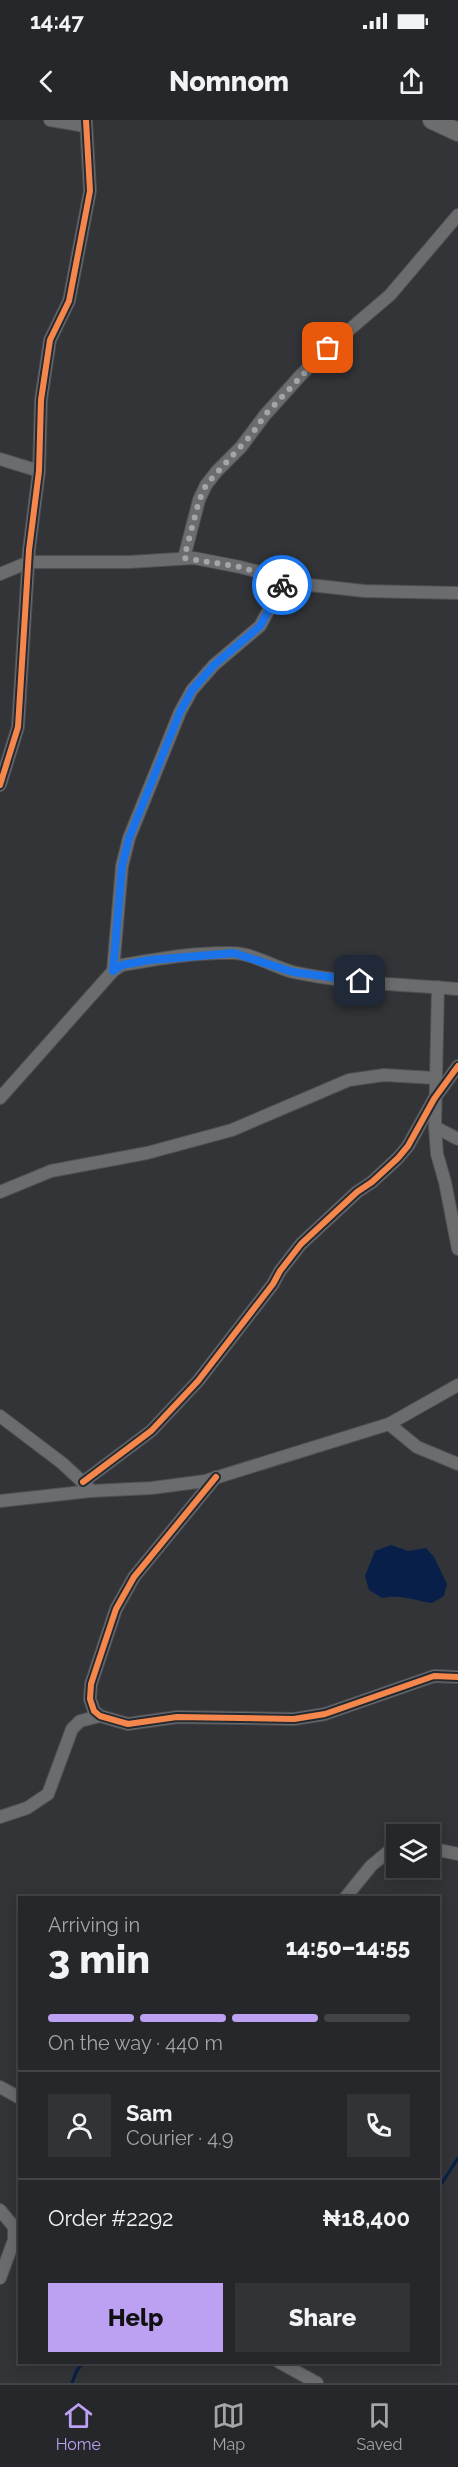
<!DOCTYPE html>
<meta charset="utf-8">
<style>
:root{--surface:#26272a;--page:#323336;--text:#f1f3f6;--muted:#a4a5a8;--line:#424447;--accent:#bca0f2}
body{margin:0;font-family:Raleway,sans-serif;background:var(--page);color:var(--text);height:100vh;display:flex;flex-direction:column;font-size:22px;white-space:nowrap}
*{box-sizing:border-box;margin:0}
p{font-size:20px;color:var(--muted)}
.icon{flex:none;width:33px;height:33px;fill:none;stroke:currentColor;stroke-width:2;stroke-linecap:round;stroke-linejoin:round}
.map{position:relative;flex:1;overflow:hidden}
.side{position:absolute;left:18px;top:1776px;width:422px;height:468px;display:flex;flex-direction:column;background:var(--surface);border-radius:0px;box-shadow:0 3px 15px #0003,0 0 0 2px var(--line)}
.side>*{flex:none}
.tools{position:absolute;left:386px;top:1704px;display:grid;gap:12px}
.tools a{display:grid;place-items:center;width:54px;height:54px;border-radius:0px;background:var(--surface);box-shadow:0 3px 15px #0003,0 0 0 2px var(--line);font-size:30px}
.pin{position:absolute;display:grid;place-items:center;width:51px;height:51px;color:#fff;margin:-26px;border-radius:12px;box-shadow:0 3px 9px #0006}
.courier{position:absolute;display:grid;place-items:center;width:60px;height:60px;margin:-30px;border:4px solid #1a73e8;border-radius:50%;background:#fff;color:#222;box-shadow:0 2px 8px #0007}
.summary em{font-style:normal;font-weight:800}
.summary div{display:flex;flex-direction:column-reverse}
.summary{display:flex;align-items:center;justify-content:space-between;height:102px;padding:0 30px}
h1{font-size:39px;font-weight:800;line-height:45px}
.bar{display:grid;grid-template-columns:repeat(4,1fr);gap:9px 6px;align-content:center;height:72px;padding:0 30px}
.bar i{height:8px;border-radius:4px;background:var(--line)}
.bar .active{background:var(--accent)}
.bar p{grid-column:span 4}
.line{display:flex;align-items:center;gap:15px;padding:0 30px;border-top:2px solid var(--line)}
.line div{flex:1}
.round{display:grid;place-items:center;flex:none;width:63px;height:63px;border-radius:0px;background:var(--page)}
.primary-button{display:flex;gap:12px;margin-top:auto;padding:12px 30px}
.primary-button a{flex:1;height:69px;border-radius:0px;background:var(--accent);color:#111;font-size:24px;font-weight:800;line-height:69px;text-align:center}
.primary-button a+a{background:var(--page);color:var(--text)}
.status{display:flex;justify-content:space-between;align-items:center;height:42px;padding:0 30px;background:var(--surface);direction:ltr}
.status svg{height:16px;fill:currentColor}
header{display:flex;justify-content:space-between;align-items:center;height:78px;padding:0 30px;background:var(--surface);font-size:27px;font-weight:800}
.tab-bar{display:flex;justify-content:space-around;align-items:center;height:84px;border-top:2px solid var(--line);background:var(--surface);font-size:16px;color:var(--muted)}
.tab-bar a{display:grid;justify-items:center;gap:3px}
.tab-bar .active{color:var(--accent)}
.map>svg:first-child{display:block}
.water{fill:#082049}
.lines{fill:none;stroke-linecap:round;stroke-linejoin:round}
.stream{stroke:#082049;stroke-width:3}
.minor-casing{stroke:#4f5053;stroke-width:14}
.primary-casing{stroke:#4f5053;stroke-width:20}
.minor{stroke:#6b6c6e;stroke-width:12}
.primary{stroke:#6b6d6f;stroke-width:18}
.cycleway-casing{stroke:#242932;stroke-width:10}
.cycleway{stroke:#f5874c;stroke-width:6}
.done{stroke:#a2a5aa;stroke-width:6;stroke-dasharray:0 10.8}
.route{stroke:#1a73e8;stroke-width:8}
</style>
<div class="status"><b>14:47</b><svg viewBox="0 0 49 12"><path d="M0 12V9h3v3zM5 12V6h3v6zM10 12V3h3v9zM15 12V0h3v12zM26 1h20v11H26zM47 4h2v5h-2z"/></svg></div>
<header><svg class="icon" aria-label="back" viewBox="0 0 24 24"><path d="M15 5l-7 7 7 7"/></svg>Nomnom<svg class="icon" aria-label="share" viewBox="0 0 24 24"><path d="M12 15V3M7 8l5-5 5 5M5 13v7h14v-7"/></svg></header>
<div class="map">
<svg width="458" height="2263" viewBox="0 0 458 2263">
<rect width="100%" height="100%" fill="#323438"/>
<path class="water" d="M391 1425 408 1431 426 1428 434 1437 447 1464 444 1476 432 1483C412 1480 402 1474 382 1478L369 1470 365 1456 375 1431Z"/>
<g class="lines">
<g class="stream">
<path d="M438 2069 458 2038"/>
<path d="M72 2263 77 2250 84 2242"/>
</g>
<g class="minor-casing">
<g id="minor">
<path d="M50 0 85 6"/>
<path d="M0 339 39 351"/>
<path d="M184 438 199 380 206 365 217 351 241 327 265 295 300 256 328 228 390 175 458 95"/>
<path d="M0 454 29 442H129L194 438 240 447 310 465 364 471 458 473"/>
<path d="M0 665 18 607 29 430 39 351 41 280 50 220 69 181 90 71 86 0"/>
<path d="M113 851 122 746 129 718 180 592 192 570 214 545 260 506 285 460"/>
<path d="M438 867 435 1007 437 1034 445 1062 458 1129"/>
<path d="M0 978 113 851 122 845C158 839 195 832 232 833 253 833 273 847 293 852 347 864 403 864 458 869"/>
<path d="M435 1007 458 1019"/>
<path d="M0 1072 51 1051 147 1033 232 1010 349 960 384 955 435 958"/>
<path d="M0 1296 62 1343 88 1367"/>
<path d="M389 1304 417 1327 458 1344"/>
<path d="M216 1357 134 1457 116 1489 91 1564 90 1579 94 1591 100 1596 128 1604 177 1597 294 1599 325 1594 434 1556 458 1557"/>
<path d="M83 1362 151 1311 198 1261 273 1164 280 1151 301 1124 357 1072 372 1062 398 1038 408 1026 434 979 458 946"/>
<path d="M0 1381 91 1371 152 1368 205 1361 389 1304 458 1265"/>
<path d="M0 1697 27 1688 48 1674 72 1609 80 1601 100 1596"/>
<path d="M429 1728 458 1734"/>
<path d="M345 1778 371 1746 396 1725"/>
<path d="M0 1967 20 1978"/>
<path d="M0 2090 14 2107V2120L0 2158"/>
<path d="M279 2242 317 2263"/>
</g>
</g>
<g class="primary-casing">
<path id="primary" d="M432 0 458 12"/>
</g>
<use href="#minor" class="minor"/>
<use href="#primary" class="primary"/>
<g class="cycleway-casing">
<g id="cycleway">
<path d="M0 665 18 607 29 430 39 351 41 280 50 220 69 181 90 71 86 0"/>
<path d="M216 1357 134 1457 116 1489 91 1564 90 1579 94 1591 100 1596 128 1604 177 1597 294 1599 325 1594 434 1556 458 1557"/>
<path d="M83 1362 151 1311 198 1261 273 1164 280 1151 301 1124 357 1072 372 1062 398 1038 408 1026 434 979 458 946"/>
</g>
</g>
<use href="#cycleway" class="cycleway"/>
</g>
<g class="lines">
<path class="done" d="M282 465 285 460 240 447 184 438 199 381 206 365 252 314 265 295 328 228"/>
<path class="route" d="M282 465 260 506 214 545 192 570 180 592 129 718 122 746 113 851 122 845 150 840 234 833 293 852 360 861"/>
</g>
</svg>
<div class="tools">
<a><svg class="icon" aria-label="layers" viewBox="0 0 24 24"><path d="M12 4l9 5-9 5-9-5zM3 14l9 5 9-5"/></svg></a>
</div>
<div class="pin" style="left:328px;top:228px;background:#ea580c"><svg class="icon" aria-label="bag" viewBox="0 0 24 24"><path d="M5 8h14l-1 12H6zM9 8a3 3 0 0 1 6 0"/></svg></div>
<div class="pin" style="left:360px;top:861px;background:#1f2937"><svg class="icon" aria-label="home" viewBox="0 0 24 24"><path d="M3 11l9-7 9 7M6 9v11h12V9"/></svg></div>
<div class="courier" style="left:282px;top:465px"><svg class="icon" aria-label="bike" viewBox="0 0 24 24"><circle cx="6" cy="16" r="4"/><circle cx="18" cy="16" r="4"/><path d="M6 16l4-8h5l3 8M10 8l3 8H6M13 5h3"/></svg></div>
<section class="side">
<div class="summary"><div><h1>3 min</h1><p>Arriving in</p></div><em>14:50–14:55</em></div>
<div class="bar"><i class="active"></i><i class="active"></i><i class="active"></i><i></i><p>On the way · 440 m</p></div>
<div class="line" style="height:108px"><a class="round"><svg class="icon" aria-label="person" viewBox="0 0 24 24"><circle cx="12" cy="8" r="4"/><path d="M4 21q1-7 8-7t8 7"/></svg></a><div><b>Sam</b><p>Courier · 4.9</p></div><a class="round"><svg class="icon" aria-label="phone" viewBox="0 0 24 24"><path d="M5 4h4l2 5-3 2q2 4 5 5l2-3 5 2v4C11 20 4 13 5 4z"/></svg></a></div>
<div class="line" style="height:78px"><div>Order #2292</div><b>₦18,400</b></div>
<div class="primary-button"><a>Help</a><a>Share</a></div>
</section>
</div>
<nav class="tab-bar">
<a class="active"><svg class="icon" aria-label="home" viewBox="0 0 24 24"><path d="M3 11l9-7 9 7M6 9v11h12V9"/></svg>Home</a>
<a><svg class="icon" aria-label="map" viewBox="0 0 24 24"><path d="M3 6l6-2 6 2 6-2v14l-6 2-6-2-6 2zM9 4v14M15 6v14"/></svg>Map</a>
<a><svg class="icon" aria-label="saved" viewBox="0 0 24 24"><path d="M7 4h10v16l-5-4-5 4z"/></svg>Saved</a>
</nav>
